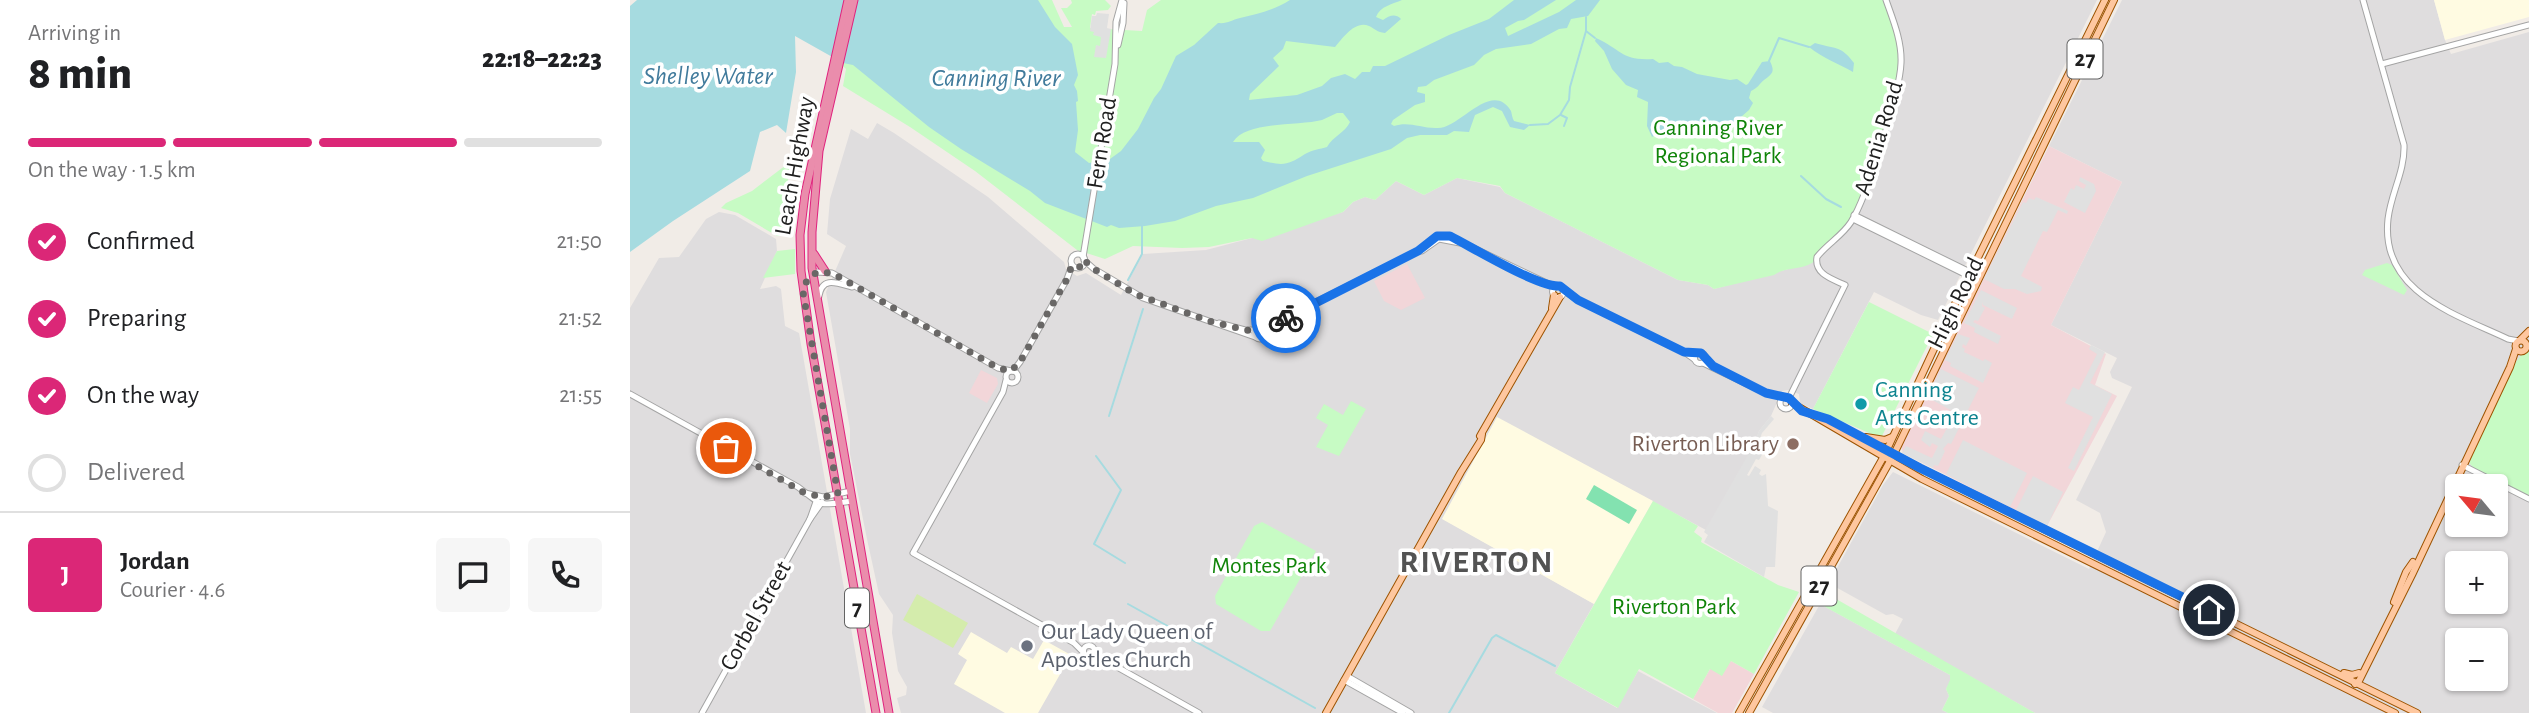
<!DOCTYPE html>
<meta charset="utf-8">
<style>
:root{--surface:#fff;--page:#f6f6f6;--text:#202124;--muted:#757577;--line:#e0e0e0;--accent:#db2777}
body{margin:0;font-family:"Alegreya Sans",sans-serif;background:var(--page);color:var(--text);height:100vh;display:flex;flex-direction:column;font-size:26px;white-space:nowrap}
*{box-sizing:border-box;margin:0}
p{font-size:23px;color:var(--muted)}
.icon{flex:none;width:38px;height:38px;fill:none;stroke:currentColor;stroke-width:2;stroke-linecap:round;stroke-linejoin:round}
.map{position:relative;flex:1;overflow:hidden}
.drawer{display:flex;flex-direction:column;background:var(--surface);width:630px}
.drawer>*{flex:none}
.needle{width:46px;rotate:299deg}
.tools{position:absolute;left:1815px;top:474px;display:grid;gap:14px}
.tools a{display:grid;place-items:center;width:63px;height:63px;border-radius:7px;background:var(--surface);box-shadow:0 2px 5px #0004;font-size:35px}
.pin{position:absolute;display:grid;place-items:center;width:60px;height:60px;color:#fff;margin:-30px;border:4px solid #fff;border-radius:50%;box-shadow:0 2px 7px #0007}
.courier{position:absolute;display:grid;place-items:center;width:70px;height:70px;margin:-35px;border:5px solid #1a73e8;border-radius:50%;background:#fff;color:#222;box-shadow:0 2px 9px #0007}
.head em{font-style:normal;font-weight:800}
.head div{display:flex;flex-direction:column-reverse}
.head{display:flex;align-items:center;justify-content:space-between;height:119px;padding:0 28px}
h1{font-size:46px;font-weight:800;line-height:52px}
.bar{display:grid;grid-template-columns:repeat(4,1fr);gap:10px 7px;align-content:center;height:84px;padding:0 28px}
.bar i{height:9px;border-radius:5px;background:var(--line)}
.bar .current{background:var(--accent)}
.bar p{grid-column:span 4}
.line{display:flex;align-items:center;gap:18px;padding:0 28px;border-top:2px solid var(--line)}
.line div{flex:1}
.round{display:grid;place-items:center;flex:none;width:74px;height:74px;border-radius:7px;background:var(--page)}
ol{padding:0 28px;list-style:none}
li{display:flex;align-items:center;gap:21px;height:77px}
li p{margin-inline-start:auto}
li .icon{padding:7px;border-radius:50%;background:var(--accent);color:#fff;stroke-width:4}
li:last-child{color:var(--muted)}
li i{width:38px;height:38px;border:4px solid var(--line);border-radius:50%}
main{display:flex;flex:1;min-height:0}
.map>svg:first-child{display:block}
.residential{fill:#dfddde;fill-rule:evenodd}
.commercial{fill:#f2d6d9}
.education{fill:#fffbe2}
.grass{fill:#d4ecac}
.park{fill:#c7fbc4}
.pitch{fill:#83e2b0}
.parking{fill:#e0e0e0}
.water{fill:#a6dbe0;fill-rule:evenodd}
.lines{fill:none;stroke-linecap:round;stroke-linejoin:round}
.stream{stroke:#a6dbe0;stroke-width:2}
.minor-casing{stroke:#a4a4a4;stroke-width:7}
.major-casing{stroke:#9d5300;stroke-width:8}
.highway-casing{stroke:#e0237e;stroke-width:9}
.minor{stroke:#fff;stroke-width:5}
.major{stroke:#fec79f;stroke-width:6}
.highway{stroke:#ea8dac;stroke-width:7}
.done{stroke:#696766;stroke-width:7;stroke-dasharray:0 12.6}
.route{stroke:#1a73e8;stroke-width:9}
.culture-dot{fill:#0f9aa8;stroke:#fff;stroke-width:2.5}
.education-dot{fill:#8d6e63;stroke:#fff;stroke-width:2.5}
.worship-dot{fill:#6b7280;stroke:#fff;stroke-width:2.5}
.labels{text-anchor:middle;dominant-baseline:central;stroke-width:7;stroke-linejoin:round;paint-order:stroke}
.shield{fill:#fff;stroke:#636363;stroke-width:2}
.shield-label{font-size:23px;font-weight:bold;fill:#202020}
.park-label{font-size:24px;fill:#108409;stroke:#fff}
.street-label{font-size:24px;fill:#202020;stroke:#fff}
.culture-label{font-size:24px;fill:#0d838f;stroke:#fff;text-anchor:start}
.education-label{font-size:24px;fill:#785e54;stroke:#fff;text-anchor:end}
.worship-label{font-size:24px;fill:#5b616d;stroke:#fff;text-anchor:start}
.water-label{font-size:26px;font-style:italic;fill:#417b9c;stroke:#fff}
.district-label{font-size:32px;font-weight:bold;letter-spacing:2px;fill:#535353;stroke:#fff}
</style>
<main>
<section class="drawer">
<div class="head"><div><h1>8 min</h1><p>Arriving in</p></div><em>22:18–22:23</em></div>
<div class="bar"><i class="current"></i><i class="current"></i><i class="current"></i><i></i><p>On the way · 1.5 km</p></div>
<ol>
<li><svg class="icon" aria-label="check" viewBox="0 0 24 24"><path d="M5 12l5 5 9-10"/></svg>Confirmed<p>21:50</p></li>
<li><svg class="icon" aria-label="check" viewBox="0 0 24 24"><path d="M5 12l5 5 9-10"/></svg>Preparing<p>21:52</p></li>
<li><svg class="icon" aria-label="check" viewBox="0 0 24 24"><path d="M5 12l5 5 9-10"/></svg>On the way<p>21:55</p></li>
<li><i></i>Delivered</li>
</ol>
<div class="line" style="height:126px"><b class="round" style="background:var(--accent);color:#fff">J</b><div><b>Jordan</b><p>Courier · 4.6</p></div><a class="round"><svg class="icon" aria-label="chat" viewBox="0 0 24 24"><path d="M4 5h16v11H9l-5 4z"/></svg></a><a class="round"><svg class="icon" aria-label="phone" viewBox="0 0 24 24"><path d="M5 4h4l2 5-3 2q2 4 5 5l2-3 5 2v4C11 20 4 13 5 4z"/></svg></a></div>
</section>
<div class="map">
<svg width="1899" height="713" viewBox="0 0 1899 713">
<rect width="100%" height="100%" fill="#f1ece7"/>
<g class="residential">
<path d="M1256 0H1467L1308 320 1291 315 1244 292 1183 409 1170 403 1169 394 1158 390 1152 391 1141 416 1129 431 1124 446 1076 530 867 418 813 519 964 604 925 673 987 708 1008 671 1087 713H271L267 698 276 695 277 687 268 671 262 633 263 615 249 594 237 539 220 454V429L196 292 216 246 197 234 200 199 221 129 238 139 247 123 264 133 358 197 434 262 436 269 447 276 456 273 491 295 513 254 576 250 622 238 713 212 723 202 735 197 745 200 766 181 794 195 827 178 870 187 875 193 1048 280 1078 285 1084 289 1181 263Z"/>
<path d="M1492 0H1804L1815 40 1821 54 1899 32V713H1405L1265 634 1273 619 1263 614 1256 615 1202 585 1201 579 1253 485 1263 472 1459 569 1476 532 1470 513 1446 500 1502 387 1482 378 1480 372 1487 358 1421 325 1492 182 1419 146ZM1827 486H1866V525H1827ZM1827 564H1866V602H1827ZM1827 640H1866V679H1827Z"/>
<path d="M89 212 105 215 146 239 147 251 130 289 146 286 151 289 155 326 169 333 236 713H0V308L29 258 49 257 76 219Z"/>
<path d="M1190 604 1320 675 1321 680 1316 689 1319 696 1312 710 1318 713H1143L1132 707Z"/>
</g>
<g class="commercial">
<path d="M1419 146 1492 182 1421 325 1476 354 1465 385 1487 396 1417 526 1273 453 1271 446Z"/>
<path d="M777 264 795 298 771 310 754 301 744 281Z"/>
<path d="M351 370 367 378 368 384 357 403 339 393Z"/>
<path d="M1101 661 1124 674 1102 713H1088L1063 699 1080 669Z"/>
</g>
<g class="education">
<path d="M1804 0H1899V17L1815 40Z"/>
<path d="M867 417 1023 501 964 604 812 519Z"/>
<path d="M341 632 377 653 381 647 403 659 414 640 441 655 408 713H375L324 684 337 660 328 654Z"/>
</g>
<path class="grass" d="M287 594 338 623 323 648 273 620Z"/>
<g class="park">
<path d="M228 0H422L434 27H442L431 8H437L442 3 441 0H475L481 6 478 10 466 11 465 15 462 14 460 28 512 31 517 10 531 0H1256L1271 59 1269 84 1227 211C1218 225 1195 255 1182 263 1170 270 1155 267 1144 275L1084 289 1078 285 1048 280 875 193 870 186 827 178 794 195 766 181 745 200 735 197 723 202 713 212 632 241 622 238 579 247 552 248 503 246 475 259 447 250 345 171 280 127 213 86 216 69 213 66Z"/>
<path d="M160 162 152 236H147L108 213 91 208 96 203 122 191Z"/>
<path d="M165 249V274L133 278 147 251Z"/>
<path d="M1757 263 1762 265 1777 290 1774 295 1732 275 1735 270Z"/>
<path d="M1239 302 1303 334 1251 438 1183 409Z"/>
<path d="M1899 350V496L1846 470 1840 464 1839 459 1884 365 1892 354Z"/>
<path d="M721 401 736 409 709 456 686 447 698 425 686 418 694 404 713 415Z"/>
<path d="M1023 501 1068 526 1064 532 1072 538 1071 542 1148 585 1169 592 1124 674 1101 661 1092 676 1080 669 1063 699 1009 669 988 708 925 673Z"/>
<path d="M632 522 686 551 640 631H631L586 604 585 596 624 526Z"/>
<path d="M1194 592 1405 713H1318L1312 710 1319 696 1316 689 1320 680V675L1188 603Z"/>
</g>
<path class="pitch" d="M964 485 1007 510 999 524 956 499Z"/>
<g class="parking">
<path d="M467 13 479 14 477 28 481 29 476 58 464 57 466 45 470 46 471 37 463 35 464 32 460 31 462 16H466Z"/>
<path d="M1450 177 1464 184 1466 191 1455 213 1434 202 1441 188 1444 190 1446 185 1454 189 1456 185 1449 181Z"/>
<path d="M1406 197 1438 211 1437 214 1428 210 1417 232 1413 231 1391 276 1412 287 1411 291 1397 294 1385 289H1374L1354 279 1393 202 1396 203 1399 198 1404 200Z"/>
<path d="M1351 290 1387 308 1382 319 1353 305V302L1352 306 1355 308 1348 321 1345 320 1343 322 1371 336 1368 344 1344 332 1345 328 1334 323Z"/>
<path d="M1328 334 1340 338 1336 346 1333 344 1332 347 1335 349 1334 352 1353 361 1355 359 1362 363 1353 383 1320 366 1321 363 1315 360Z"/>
<path d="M1461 345 1475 352 1460 383 1482 394 1444 471 1438 468 1463 417 1435 403 1443 387 1449 390 1467 354 1459 349Z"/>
<path d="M1311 369 1349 388 1321 444 1318 443 1313 449 1315 451 1308 466 1304 465 1303 468 1272 453 1276 446 1302 458 1308 446 1302 443 1300 447 1291 440 1295 431 1311 439 1316 430 1324 412 1297 397Z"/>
<path d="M1141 416 1144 419 1132 433 1127 447 1134 451 1129 460 1126 459 1117 475 1119 476 1125 466 1131 470 1129 474 1132 476 1136 474 1138 506 1148 511 1145 567H1136L1134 577 1074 542 1078 535 1074 532 1123 446 1129 431Z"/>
<path d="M1333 440 1397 473 1380 507 1316 474Z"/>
<path d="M1403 476 1433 492 1417 526 1386 510Z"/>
</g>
<g class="water">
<path d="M7 0H408L425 27 442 44 448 75 444 85 447 91 448 101 446 102 448 130 445 152 459 163 480 159 491 151 508 129 524 98 531 89 546 56 564 45 588 23C598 24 601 20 610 18 628 14 644 10 660 0H772C763 4 750 6 746 17L753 20C759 16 765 13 771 19L755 33C747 32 745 29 739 26 725 20 713 38 705 47L656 41 653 49 643 58 649 66 620 94 619 100 667 95 692 86 701 78 715 74 725 79 732 72H740L743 66H755L819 35 859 19 884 0H926L894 20 888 21 875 28 878 36 929 12 946 0H970L958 16 941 19 937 28 929 29 901 44 866 49 854 55 844 65 804 80 796 86 788 87 787 92 795 94V102L785 105 763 120 761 124 764 126C780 121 792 129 808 128 830 128 862 79 881 111 882 114 882 118 884 121L900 125 894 130 880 127 872 111 863 107 845 115 839 132 824 131 817 135H790L777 138 761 149 677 176 623 198 586 206 545 221 515 226 489 228 481 225 477 227 415 203 400 191 331 149 299 127 223 65 213 63 165 36 166 72 156 133 147 125 130 132 120 171 43 221 0 252V6ZM707 113H713L720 122C715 133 703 136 697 147 690 149 682 150 675 154 658 165 654 166 633 161L631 158 635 150 629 142H603C616 121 669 126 692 120 697 118 702 115 707 113Z"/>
<path d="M966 38C992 50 992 61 1023 59L1029 63 1038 62 1044 66 1052 67 1067 74 1100 80 1107 79 1116 85 1118 84 1132 62 1140 61C1145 72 1143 73 1134 80 1129 84 1128 88 1121 91L1119 98 1123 103 1119 110 1096 130C1083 127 1070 135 1060 130 1051 135 1041 128 1032 131 1029 132 1026 135 1022 137L1017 126 1018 102 1007 97 1008 90 996 85 982 69 974 51 965 41Z"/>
<path d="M1185 43C1204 49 1211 45 1224 63L1223 72C1209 64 1193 58 1179 47Z"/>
</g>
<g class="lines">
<g class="stream">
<path d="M956 17V31L965 38"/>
<path d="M1139 61 1149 38 1179 47"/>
<path d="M931 115 937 118 934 126"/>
<path d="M900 125 918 124 930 115 939 100 940 87 956 31"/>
<path d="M1171 176 1196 199 1211 207"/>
<path d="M498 280 512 254V226"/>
<path d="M479 416 513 309"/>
<path d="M466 456 491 490 464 544 495 563"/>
<path d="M498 604 685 708"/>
<path d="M819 713 862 638 866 635 925 666"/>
</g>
<g class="minor-casing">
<g id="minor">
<path d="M1733 0 1774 145C1775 171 1761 193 1758 219 1750 292 1825 314 1878 339L1888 341"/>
<path d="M488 45 493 23 494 3"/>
<path d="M1752 64 1899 25"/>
<path d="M1224 215 1348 276"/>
<path d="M1223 219 1347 280"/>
<path d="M829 241 925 287"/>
<path d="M788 251 807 236"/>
<circle cx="448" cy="261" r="7"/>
<path d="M453 257 485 64 486 22 492 0"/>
<path d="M454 260 464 269 513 298 625 337"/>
<path d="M183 275 187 272 202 273 368 368 381 371"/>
<circle cx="928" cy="292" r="5.5"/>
<path d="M933 290 948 300 1054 352 1064 359"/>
<path d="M189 296C192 276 207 283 222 287"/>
<path d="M589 323 615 330H625"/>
<circle cx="630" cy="333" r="6"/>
<path d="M634 328 788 251H792L809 239 830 243"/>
<circle cx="1070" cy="358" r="5.5"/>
<path d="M1073 363 1136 393 1155 397"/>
<circle cx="382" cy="377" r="6"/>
<path d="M383 371 390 362 437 279 442 265"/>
<path d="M376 380 373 392 283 553 444 643 453 652"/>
<path d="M0 394 168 487C194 507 188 506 222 501"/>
<circle cx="1156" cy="403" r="6"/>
<path d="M1159 398 1215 285C1202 279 1184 274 1187 257 1197 244 1212 236 1221 222 1237 197 1270 92 1271 63 1272 41 1263 20 1256 0"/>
<path d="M1832 465 1899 499"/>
<path d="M175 493 193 497 221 491"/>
<path d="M180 519 192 502"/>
<circle cx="459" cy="651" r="5.5"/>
<path d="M463 656 471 658 569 713"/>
<path d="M717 676 781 713"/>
<path d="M714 680 773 713"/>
<path d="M72 713 180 519 188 496"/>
</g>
</g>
<g class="major-casing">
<g id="major">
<path d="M922 308 924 295"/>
<path d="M1890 340 1899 331"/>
<circle cx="1891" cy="346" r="5.5"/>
<path d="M1162 403 1292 479 1765 713"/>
<path d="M1199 420 1290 468 1787 713"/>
<path d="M850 436 930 297"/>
<path d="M1236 437 1255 440 1262 437"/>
<path d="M1764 602 1776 572 1783 562"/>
<path d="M1714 673 1722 675 1729 673"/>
<path d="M1725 684 1729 681 1782 575 1880 367 1886 349"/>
<path d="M696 713 831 472 851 440 852 434"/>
<path d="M1109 713 1254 456 1324 306 1475 0"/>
<path d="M1119 713 1264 454 1484 0"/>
</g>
</g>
<g class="highway-casing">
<g id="highway">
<path d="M218 0 175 194 170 235 171 271 181 344 246 713"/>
<path d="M224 0 189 151 182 232V268L259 713"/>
<path d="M184 254 195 271"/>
</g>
</g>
<use href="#minor" class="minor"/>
<use href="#major" class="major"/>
<use href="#highway" class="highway"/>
</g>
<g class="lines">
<path class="done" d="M96 448 175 493 193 497 208 494 173 292 177 280 187 272 202 273 213 279 368 368 381 371 390 362 437 279 442 265 451 267 454 260 464 269 505 294 582 322 621 331 656 318"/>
<path class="route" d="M656 318 788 251 807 236H820C842 247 909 288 930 286L948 300 1054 352 1071 353 1083 366 1136 393 1159 398 1172 411 1198 419 1290 468 1579 610"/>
</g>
<circle class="culture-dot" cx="1231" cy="404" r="7"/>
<circle class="education-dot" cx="1163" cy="444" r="7"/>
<circle class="worship-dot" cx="397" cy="646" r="7"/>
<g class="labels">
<g class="shield">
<rect x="1437.5" y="39.5" width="35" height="39" rx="5"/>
<rect x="1171.5" y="566.5" width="35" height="39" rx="5"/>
<rect x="215" y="588.5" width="24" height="39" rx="5"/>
</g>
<g class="shield-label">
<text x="1455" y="59">27</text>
<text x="1189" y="586">27</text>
<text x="227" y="608">7</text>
</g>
<g class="park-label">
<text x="1088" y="128">Canning River<tspan x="1088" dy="28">Regional Park</tspan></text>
<text x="639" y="566">Montes Park</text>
<text x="1044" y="607">Riverton Park</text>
</g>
<g class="street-label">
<text transform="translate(1249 138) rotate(-73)">Adenia Road</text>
<text transform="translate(472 143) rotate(-81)">Fern Road</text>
<text transform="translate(165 166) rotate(-80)">Leach Highway</text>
<text transform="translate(1326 303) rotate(-64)">High Road</text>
<text transform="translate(126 616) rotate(-61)">Corbel Street</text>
</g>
<g class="culture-label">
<text x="1245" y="390">Canning<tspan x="1245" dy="28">Arts Centre</tspan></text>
</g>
<g class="education-label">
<text x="1149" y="444">Riverton Library</text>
</g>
<g class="worship-label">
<text x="411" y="632">Our Lady Queen of<tspan x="411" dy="28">Apostles Church</tspan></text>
</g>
<g class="water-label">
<text x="78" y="76">Shelley Water</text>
<text x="366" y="78">Canning River</text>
</g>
<g class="district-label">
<text x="847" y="562">RIVERTON</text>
</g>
</g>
</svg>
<div class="tools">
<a><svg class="needle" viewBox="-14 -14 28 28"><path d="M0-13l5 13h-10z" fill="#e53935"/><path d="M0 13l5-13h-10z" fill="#757577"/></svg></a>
<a>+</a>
<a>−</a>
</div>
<div class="pin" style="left:96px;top:448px;background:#ea580c"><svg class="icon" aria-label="bag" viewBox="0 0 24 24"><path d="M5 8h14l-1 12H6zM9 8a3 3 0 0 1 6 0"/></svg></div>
<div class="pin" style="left:1579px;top:610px;background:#1f2937"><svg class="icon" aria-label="home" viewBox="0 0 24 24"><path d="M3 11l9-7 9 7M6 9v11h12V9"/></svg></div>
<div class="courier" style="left:656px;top:318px"><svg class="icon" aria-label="bike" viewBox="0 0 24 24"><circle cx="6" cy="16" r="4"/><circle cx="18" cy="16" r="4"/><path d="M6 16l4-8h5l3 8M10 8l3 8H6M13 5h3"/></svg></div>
</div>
</main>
